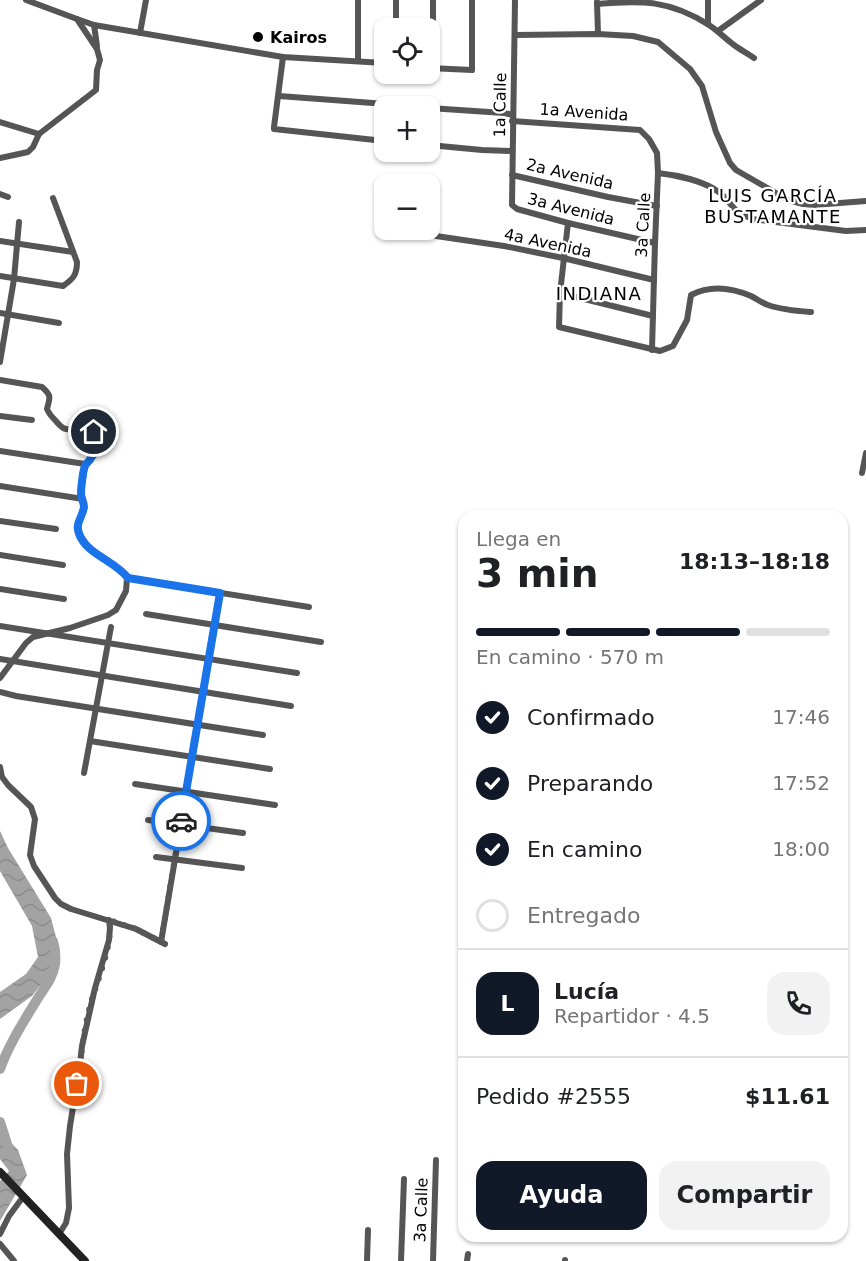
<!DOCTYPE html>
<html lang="es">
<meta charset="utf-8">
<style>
:root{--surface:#fff;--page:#f2f2f2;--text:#202124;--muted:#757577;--line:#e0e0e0;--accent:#111827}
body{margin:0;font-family:"DejaVu Sans",sans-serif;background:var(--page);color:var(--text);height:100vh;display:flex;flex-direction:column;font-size:22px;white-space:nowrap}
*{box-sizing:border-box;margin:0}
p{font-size:20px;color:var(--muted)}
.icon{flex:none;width:33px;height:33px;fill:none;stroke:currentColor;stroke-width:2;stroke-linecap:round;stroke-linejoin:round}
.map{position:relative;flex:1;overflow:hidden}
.drawer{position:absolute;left:458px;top:510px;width:390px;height:732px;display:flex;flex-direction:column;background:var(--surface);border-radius:18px;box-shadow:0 2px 4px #0004}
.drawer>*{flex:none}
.controls{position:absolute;left:374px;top:18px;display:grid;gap:12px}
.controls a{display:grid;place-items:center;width:66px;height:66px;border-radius:12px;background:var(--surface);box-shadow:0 2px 4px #0004;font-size:30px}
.pin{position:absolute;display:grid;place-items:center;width:51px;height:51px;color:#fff;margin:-26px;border:3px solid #fff;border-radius:50%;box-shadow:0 2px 6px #0007}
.courier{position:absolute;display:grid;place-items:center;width:60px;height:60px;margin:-30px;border:4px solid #1a73e8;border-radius:50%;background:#fff;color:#222;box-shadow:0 2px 8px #0007}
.headline em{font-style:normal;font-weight:700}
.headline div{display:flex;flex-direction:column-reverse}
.headline{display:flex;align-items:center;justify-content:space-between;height:102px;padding:0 18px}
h1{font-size:39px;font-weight:700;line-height:45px}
.bar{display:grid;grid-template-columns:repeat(4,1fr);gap:9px 6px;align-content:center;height:72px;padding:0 18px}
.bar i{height:8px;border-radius:4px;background:var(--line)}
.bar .active{background:var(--accent)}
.bar p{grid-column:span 4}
.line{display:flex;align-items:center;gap:15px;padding:0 18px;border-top:2px solid var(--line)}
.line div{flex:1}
.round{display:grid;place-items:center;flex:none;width:63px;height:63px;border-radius:18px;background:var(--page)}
ol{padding:0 18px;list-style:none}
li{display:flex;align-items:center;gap:18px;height:66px}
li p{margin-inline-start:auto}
li .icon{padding:6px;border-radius:50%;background:var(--accent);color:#fff;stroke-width:4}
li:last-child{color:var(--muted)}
li i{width:33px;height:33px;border:3px solid var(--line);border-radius:50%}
.action{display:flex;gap:12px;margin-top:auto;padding:12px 18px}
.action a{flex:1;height:69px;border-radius:18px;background:var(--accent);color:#fff;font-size:24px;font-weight:700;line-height:69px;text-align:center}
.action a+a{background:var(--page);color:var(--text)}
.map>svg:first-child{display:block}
.water{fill:url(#water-waves)}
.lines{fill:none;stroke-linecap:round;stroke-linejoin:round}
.river{stroke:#a3a3a3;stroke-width:10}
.street{stroke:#555;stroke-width:6}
.secondary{stroke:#222;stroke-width:8}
.done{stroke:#595959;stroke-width:6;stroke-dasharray:0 10.8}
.route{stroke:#1a73e8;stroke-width:8}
.poi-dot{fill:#000;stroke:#fff;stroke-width:2}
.labels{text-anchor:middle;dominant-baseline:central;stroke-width:4.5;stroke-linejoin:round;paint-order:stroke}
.poi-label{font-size:16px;font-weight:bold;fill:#000;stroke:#fff;text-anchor:start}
.street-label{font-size:16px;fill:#000;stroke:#fff}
.neighbourhood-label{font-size:18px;letter-spacing:1.5px;fill:#000;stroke:#fff}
</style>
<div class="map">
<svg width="866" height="1261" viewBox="0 0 866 1261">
<defs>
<pattern id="water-waves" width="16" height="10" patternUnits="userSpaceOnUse" patternTransform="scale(1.5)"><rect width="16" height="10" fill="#a3a3a3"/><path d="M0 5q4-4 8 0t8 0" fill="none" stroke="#8b8b8b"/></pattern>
</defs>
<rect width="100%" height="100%" fill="#fff"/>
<g class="water">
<path d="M0 831 8 848 51 918 58 945 50 973 32 996 0 1019V992L26 974 38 957 32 926 0 871Z"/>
<path d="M0 1131 18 1150 27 1175 0 1221V1181L9 1171 0 1159Z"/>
</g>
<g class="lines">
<g class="river">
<path d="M0 1069C9 1044 24 1021 38 998 45 987 53 978 55 964 56 956 55 948 53 941"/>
<path d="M0 1122 8 1147"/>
</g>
<g class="street">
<path d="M515 0 512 205 517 209 568 223 655 243"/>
<path d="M597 2 598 34"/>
<path d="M597 4C641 0 670 0 709 25 718 31 726 39 734 45 741 50 748 54 754 58"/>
<path d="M77 19 94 25 283 57 384 63"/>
<path d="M708 24V0"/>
<path d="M94 25 97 46"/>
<path d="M396 28V0"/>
<path d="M718 31 761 0"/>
<path d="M140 33 146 0"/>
<path d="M515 35 598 34 633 36 658 42 690 69 702 86 716 132 730 163 736 170 788 200 803 204 814 205 866 201"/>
<path d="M283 57 274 127V129L384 141"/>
<path d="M358 61V0"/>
<path d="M429 68 472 70V0"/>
<path d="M433 68V0"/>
<path d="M279 96 413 106"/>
<path d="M429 108 504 113 513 115"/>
<path d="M512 121 640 130 649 139 657 153 658 173 655 243 652 350"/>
<path d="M0 122 39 134"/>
<path d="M429 145 482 150 512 151"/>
<path d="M0 158 28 152 33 147 39 134 96 90 97 70 100 60 97 49 77 19 26 0"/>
<path d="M658 173C677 175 705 181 720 193 727 198 730 205 736 210 740 215 747 216 752 219L846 231 866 230"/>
<path d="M512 175 608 197 657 206"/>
<path d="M0 194 8 197"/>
<path d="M568 223 560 293 559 327 660 351 673 346 687 320 691 295C710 285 732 288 751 296 757 299 762 303 768 305 782 310 797 311 811 312"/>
<path d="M436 236 504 246 563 258 654 280"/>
<path d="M0 241 73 252"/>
<path d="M0 276 63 286C73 279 77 275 77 262L53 198"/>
<path d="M560 293 653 316"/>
<path d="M0 313 59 323"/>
<path d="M0 362 14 279 19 222"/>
<path d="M0 380 42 387C52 396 50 397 47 409 49 414 51 416 55 420 58 423 61 428 66 429 75 431 90 424 95 435 98 441 96 452 92 457 91 460 87 461 86 464 84 468 81 491 81 496 83 501 85 503 83 509 81 519 76 525 80 535 88 555 115 560 127 578L126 591 116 610 108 615 70 628 33 637 26 643 0 678"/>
<path d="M0 416 32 420"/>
<path d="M0 451 85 464"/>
<path d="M862 473 866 453"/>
<path d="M0 486 83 499"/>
<path d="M0 521 56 529"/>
<path d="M0 555 63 565"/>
<path d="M127 578 309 607"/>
<path d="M0 589 64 599"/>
<path d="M146 614 321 642"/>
<path d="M0 626 297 673"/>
<path d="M0 659 291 706"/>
<path d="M0 692 16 696 263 735"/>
<path d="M90 741 270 769"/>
<path d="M0 767 2 777 8 785 31 807 35 819 30 855 34 866 55 898 61 904 71 909 136 929 165 944"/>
<path d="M84 773 111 627"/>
<path d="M135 784 275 805"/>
<path d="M148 820 243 833"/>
<path d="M156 857 242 868"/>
<path d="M161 942 220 593"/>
<path d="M0 1234 9 1216 23 1197"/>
<path d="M59 1234 66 1223 69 1208 67 1154 70 1126 80 1064 82 1046 95 988 109 940 110 927 109 920"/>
<path d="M0 1244 14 1261"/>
<path d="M565 1260V1261"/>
<path d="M367 1261 368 1230"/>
<path d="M401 1261 404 1179"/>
<path d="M433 1261 436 1160"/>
<path d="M467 1261 468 1254"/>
</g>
<path class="secondary" d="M0 1172 85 1261"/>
</g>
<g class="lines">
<path class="done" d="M77 1084C81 1059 83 1034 89 1010 95 984 114 946 109 920L136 929 161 942 181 821"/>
<path class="route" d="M94 432C98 440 97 451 91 458 89 462 87 462 85 466 83 470 81 488 81 494 81 498 84 502 84 507 82 520 73 523 81 538 91 556 115 561 128 578L220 593 181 821"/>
</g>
<circle class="poi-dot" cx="258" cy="37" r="6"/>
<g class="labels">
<g class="poi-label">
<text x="270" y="37">Kairos</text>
</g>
<g class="street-label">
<text transform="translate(500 105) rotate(-89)">1a Calle</text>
<text transform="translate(584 112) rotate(4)">1a Avenida</text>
<text transform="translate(570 174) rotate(13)">2a Avenida</text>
<text transform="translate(571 209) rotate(14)">3a Avenida</text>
<text transform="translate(643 225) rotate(-87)">3a Calle</text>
<text transform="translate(548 243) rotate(12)">4a Avenida</text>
<text transform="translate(421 1210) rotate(-88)">3a Calle</text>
</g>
<g class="neighbourhood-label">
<text x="773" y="195">LUIS GARCÍA<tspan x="773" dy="21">BUSTAMANTE</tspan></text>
<text x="599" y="293">INDIANA</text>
</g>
</g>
</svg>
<div class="controls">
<a><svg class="icon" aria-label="locate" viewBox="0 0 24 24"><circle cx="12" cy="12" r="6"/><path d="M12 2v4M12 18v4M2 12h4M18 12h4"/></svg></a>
<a>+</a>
<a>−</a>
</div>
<div class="pin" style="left:77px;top:1084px;background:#ea580c"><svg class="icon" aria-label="bag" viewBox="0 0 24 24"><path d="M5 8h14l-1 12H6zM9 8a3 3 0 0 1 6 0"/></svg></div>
<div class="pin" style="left:94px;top:432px;background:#1f2937"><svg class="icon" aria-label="home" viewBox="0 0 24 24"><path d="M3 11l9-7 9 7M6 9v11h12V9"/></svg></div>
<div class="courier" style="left:181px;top:821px"><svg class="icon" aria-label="car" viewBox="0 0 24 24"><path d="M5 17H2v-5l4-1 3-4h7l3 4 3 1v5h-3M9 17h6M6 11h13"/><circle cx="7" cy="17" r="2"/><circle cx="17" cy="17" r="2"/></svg></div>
<section class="drawer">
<div class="headline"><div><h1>3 min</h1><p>Llega en</p></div><em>18:13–18:18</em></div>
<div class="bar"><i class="active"></i><i class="active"></i><i class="active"></i><i></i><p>En camino · 570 m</p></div>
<ol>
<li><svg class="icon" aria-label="check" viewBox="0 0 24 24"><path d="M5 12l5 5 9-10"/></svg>Confirmado<p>17:46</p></li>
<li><svg class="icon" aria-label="check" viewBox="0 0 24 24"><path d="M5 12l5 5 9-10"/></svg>Preparando<p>17:52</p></li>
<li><svg class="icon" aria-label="check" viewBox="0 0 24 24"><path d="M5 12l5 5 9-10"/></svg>En camino<p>18:00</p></li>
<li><i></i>Entregado</li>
</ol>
<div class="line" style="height:108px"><b class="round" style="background:var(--accent);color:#fff">L</b><div><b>Lucía</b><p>Repartidor · 4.5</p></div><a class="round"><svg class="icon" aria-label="phone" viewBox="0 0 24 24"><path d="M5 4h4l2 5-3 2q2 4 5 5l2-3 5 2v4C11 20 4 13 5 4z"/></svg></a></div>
<div class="line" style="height:78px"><div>Pedido #2555</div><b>$11.61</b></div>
<div class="action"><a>Ayuda</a><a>Compartir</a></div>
</section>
</div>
